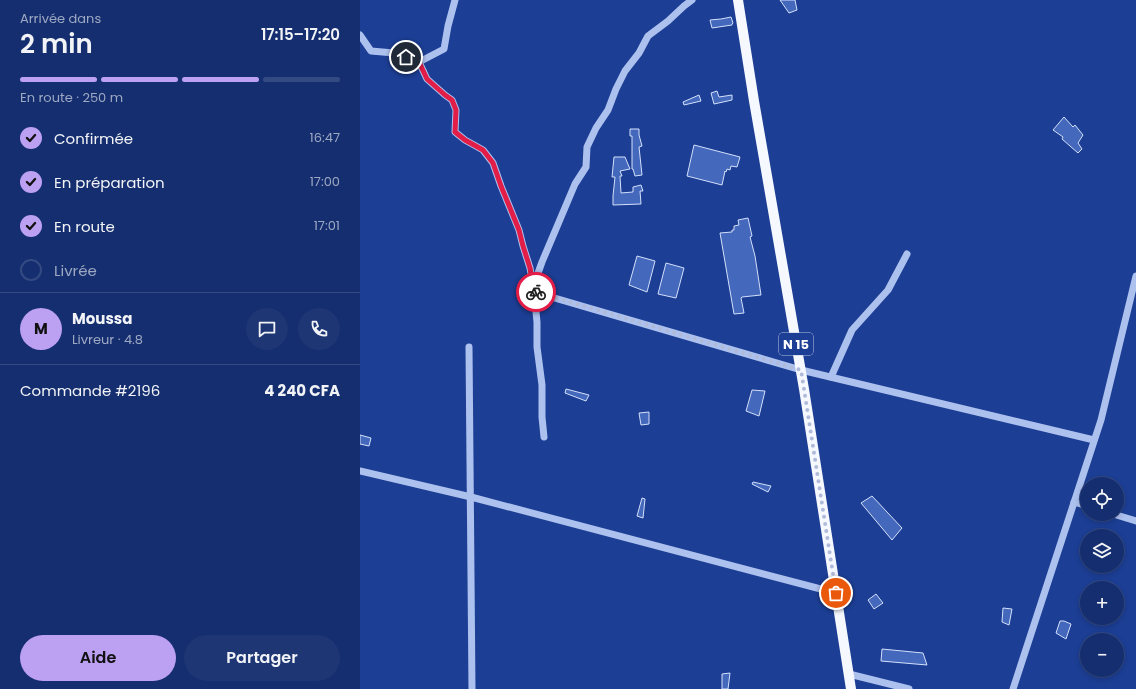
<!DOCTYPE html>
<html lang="fr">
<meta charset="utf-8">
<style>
:root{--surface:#152e6f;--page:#1e3674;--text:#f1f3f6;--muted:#9da8c3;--line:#344a82;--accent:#bca0f2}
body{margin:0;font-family:Poppins,sans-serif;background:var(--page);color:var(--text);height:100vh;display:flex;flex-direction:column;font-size:15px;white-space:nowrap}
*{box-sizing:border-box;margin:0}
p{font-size:13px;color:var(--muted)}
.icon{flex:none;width:22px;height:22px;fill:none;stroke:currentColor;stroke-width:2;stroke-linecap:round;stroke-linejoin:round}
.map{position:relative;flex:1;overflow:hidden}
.drawer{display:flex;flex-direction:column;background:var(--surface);width:360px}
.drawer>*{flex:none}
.tools{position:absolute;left:720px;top:477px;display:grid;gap:8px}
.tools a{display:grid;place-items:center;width:44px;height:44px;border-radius:50%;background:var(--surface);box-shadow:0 2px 6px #0003,0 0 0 1px var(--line);font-size:20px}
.pin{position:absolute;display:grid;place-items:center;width:34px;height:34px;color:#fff;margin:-17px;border:2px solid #fff;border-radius:50%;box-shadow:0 1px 4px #0007}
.courier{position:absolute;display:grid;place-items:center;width:40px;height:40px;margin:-20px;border:3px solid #e11d48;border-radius:50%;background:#fff;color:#222;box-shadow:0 1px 5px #0007}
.summary em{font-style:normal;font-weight:600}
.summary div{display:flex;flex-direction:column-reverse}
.summary{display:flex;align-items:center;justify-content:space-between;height:68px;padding:0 20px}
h1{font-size:26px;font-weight:600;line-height:30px}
.bar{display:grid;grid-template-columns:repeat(4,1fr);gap:6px 4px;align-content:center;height:48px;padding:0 20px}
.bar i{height:5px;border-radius:3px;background:var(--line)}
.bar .current{background:var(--accent)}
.bar p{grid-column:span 4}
.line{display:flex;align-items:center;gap:10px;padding:0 20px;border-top:1px solid var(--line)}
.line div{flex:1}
.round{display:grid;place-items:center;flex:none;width:42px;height:42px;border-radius:21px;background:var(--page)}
ol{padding:0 20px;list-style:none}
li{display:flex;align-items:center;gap:12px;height:44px}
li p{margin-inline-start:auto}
li .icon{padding:4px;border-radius:50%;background:var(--accent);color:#111;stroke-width:4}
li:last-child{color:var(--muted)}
li i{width:22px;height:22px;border:2px solid var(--line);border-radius:50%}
.primary-button{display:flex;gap:8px;margin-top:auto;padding:8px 20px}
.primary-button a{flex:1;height:46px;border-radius:24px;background:var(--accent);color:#111;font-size:16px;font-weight:600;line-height:46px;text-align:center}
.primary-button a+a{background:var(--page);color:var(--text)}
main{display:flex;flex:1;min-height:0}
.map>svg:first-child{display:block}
.building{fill:#4468bb;stroke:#d4e0fb}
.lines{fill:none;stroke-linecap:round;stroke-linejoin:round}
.minor{stroke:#adc1ef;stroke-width:7}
.major{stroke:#f5f8ff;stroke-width:10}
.done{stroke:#b0bbda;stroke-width:4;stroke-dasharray:0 7.2}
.route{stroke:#e11d48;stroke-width:5}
.labels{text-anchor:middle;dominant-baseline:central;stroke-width:3;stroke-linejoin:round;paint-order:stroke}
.shield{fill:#1c3e94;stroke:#bbc5df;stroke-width:1}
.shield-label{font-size:13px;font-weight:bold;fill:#fff}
</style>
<main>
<section class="drawer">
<div class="summary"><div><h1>2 min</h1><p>Arrivée dans</p></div><em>17:15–17:20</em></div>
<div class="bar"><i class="current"></i><i class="current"></i><i class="current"></i><i></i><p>En route · 250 m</p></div>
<ol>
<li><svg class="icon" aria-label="check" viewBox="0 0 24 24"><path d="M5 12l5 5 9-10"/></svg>Confirmée<p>16:47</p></li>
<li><svg class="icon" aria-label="check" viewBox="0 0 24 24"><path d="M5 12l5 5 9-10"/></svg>En préparation<p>17:00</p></li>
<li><svg class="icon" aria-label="check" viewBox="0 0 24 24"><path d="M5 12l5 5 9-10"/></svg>En route<p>17:01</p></li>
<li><i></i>Livrée</li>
</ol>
<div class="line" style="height:72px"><b class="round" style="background:var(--accent);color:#111">M</b><div><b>Moussa</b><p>Livreur · 4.8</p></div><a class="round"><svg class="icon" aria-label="chat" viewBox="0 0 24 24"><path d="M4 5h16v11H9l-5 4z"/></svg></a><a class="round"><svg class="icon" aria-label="phone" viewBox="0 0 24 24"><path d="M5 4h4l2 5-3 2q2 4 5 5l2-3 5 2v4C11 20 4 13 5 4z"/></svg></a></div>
<div class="line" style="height:52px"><div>Commande #2196</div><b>4 240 CFA</b></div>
<div class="primary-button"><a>Aide</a><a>Partager</a></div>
</section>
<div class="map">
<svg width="776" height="689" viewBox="0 0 776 689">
<rect width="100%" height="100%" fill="#1c3e94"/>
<g class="building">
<path d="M420 0H435L437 10 429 13Z"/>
<path d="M371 17 373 23 372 24V25L352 28 350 20 361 19Z"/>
<path d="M357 91 359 97 372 95V100L354 104 351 93Z"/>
<path d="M339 95 341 101 324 105 323 102Z"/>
<path d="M704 117 713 127 715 125 723 135 718 143 722 149 718 153 702 139 703 137 693 130Z"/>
<path d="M270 129H279V135L282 146 279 147 282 175 275 176 273 169H272V136H270Z"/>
<path d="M334 145 380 157 377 167 371 166 370 170 367 169 366 172 365 171 362 185 327 176Z"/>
<path d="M254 157H265L270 169 260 171 262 176H260L261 193 273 192V187L281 185 283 191H280L281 204 253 205V196L255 177H252Z"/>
<path d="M388 218 392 236 390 237 395 256 401 295 382 297 381 298 384 313 374 314 360 233 372 232V230H374V226L379 225 378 220Z"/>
<path d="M277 256 295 261 287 292 269 285Z"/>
<path d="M306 263 324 268 316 298 298 294Z"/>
<path d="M206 389 229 395 226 401 205 393Z"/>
<path d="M392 390 405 391 399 416 386 411Z"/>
<path d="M289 412V424L281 425 279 413Z"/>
<path d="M0 435 11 438 9 446 0 444Z"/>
<path d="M393 482 411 486 408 492 392 484Z"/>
<path d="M512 496 542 528 532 540 501 503Z"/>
<path d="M282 498 285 499 283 518 277 516Z"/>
<path d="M516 594 523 603 514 609 508 600Z"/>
<path d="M643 608 652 609 649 625 642 622Z"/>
<path d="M700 621H704L711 624 706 639 696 633Z"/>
<path d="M522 649 563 653 567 665 521 661Z"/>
<path d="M370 673 368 689H362V674Z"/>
</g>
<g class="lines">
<g class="minor">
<path d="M0 35 11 51 34 53 59 62 84 49 88 26 95 0"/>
<path d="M59 62 67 79 85 95 92 100 96 110 95 132 105 140 123 150 133 163 141 186 159 230 163 246 170 268 174 292 177 322V347L182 385V417L184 437"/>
<path d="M173 287 182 262 215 184 226 167 227 147 236 128 248 110 256 89 265 71 279 53 288 36 308 21 324 6 332 0"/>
<path d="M174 292 441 370 734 440"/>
<path d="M109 347 112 689"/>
<path d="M471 377 492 330 528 290 547 254"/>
<path d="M0 471 111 497 476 593"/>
<path d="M714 502 727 506"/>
<path d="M753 514 776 521"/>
<path d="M489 674 549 689"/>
<path d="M653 689 741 420 776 276"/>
</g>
<path class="major" d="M378 0 394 101 444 389 491 689"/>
</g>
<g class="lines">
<path class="done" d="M176 292 441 370 476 593"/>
<path class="route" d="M46 57 59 62 67 79 85 95 92 100 96 110 95 132 105 140 123 150 133 163 141 186 159 230 163 246 170 268 174 292H176"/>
</g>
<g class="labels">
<rect class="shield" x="419" y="333" width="34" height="22" rx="3"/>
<g class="shield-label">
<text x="436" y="344">N 15</text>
</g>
</g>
</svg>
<div class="tools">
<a><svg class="icon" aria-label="locate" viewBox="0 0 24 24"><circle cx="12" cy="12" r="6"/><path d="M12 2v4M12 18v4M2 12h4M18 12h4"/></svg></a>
<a><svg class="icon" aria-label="layers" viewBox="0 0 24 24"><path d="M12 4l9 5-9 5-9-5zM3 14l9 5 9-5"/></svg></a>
<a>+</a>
<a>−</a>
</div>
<div class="pin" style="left:476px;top:593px;background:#ea580c"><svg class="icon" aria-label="bag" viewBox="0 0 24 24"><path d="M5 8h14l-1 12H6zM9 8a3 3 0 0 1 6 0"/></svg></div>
<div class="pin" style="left:46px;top:57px;background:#1f2937"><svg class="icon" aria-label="home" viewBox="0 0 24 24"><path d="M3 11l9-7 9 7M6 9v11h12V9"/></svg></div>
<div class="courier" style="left:176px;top:292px"><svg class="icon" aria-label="bike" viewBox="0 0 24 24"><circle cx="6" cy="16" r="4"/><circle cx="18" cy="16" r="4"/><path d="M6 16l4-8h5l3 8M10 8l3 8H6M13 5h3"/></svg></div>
</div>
</main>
